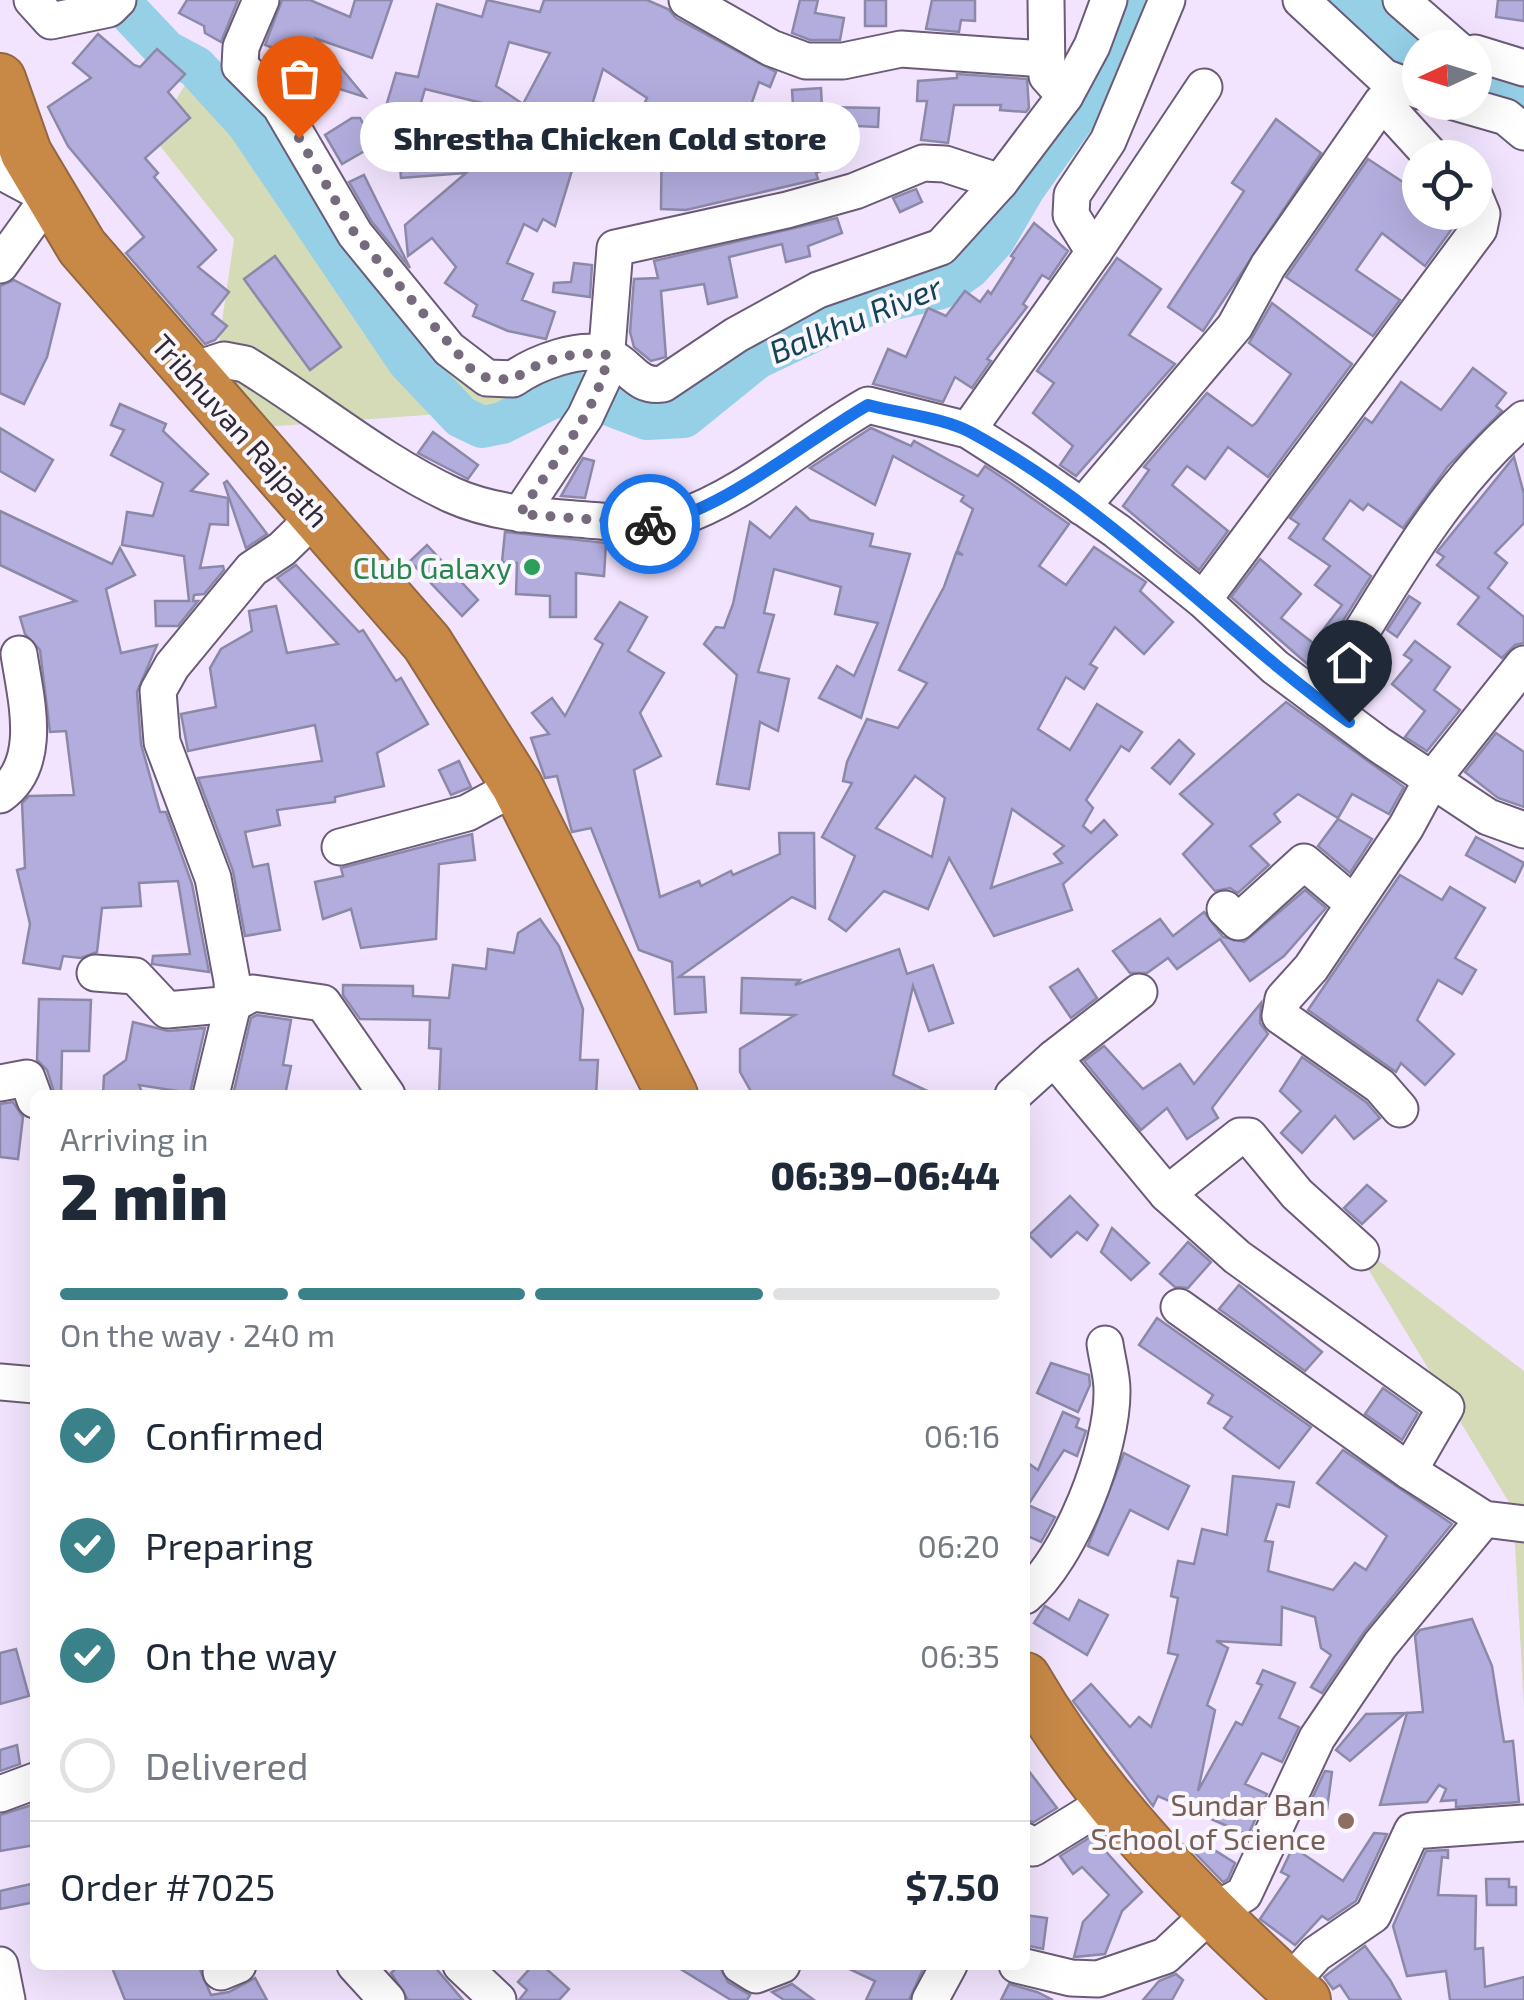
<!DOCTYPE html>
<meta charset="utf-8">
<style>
:root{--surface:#fff;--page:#f6f6f7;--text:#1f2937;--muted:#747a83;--line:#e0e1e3;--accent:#3a818a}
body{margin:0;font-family:"Exo 2",sans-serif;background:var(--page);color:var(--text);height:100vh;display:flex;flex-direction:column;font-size:38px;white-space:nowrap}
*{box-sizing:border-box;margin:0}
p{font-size:32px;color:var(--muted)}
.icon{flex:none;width:55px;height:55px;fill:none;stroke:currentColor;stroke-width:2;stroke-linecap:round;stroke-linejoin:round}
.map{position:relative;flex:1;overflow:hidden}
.panel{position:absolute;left:30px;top:1090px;width:1000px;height:880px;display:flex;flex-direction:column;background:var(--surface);border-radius:15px;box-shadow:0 10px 40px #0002}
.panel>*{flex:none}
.needle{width:65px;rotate:266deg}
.controls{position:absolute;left:1402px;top:30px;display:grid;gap:20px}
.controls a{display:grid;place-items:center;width:90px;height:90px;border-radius:50%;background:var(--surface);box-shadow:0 10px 40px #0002;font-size:50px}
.pin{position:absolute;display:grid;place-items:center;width:85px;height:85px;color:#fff;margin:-102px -42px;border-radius:50% 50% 50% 0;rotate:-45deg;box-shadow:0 0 10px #0007}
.pin .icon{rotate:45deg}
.courier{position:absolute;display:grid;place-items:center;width:100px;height:100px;margin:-50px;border:8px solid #1a73e8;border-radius:50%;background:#fff;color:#222;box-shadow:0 2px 12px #0007}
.bubble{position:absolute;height:70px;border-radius:35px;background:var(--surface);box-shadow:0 10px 40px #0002;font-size:32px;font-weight:800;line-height:70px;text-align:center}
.summary em{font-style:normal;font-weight:800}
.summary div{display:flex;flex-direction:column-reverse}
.summary{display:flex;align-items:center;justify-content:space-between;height:170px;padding:0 30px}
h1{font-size:65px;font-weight:800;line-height:75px}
.bar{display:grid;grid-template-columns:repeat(4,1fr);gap:15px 10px;align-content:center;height:120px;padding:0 30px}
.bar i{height:12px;border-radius:8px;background:var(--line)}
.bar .current{background:var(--accent)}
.bar p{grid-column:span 4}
.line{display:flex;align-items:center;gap:25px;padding:0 30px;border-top:2px solid var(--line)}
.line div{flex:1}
ol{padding:0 30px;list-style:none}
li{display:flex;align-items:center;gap:30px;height:110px}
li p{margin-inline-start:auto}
li .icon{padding:10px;border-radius:50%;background:var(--accent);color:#fff;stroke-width:4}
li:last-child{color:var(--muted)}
li i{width:55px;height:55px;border:5px solid var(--line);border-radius:50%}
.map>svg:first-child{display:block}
.green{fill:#d5dbb6}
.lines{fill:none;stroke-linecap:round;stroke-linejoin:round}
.river{stroke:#95d0e7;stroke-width:42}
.building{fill:#b2addd;stroke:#8c89a8;stroke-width:2.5;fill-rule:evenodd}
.minor-casing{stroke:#6a5b77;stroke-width:39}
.highway-casing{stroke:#936841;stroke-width:54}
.minor{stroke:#fff;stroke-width:35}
.highway{stroke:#c88947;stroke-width:50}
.done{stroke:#756b7c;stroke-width:10;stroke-dasharray:0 18}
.route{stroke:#1a73e8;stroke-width:12}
.leisure-dot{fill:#2e9e5b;stroke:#faf6fd;stroke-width:4}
.education-dot{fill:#8d6e63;stroke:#faf6fd;stroke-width:4}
.labels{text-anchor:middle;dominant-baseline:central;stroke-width:8;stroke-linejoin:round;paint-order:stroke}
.street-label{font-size:30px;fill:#312a36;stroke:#faf6fd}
.leisure-label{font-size:30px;fill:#27864d;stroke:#faf6fd;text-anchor:end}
.education-label{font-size:30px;fill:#785e54;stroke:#faf6fd;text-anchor:end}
.water-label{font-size:32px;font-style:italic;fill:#124455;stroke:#faf6fd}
</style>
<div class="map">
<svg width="1524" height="2000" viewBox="0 0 1524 2000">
<rect width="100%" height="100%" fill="#f2e4fe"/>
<g class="green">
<path d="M196 67 318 263 426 365 564 371 602 402 249 428 216 363 234 239 153 137Z"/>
<path d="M1350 1239 1524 1371V1707L1513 1509Z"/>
</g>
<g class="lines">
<g class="river">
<path d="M118 0 166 51 196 67 247 123 408 361 461 417 482 427 502 423 550 399 578 393 647 419 684 417 757 358 868 305 941 288 969 268 994 240 1025 187 1107 72 1132 0"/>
<path d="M1351 0 1401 46 1420 54"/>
<path d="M1475 74 1524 87"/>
</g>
</g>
<g class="building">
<path d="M187 0H238L221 42 205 33 204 26 179 13Z"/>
<path d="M282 0H310L350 17 355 0H392L372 58 317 39 365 97 333 87 312 62 265 45Z"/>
<path d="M487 0 540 12 544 0H647L668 9 676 18 776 72 770 87 759 82 742 131 764 148 795 138 792 90 821 88 822 107 879 108 878 127 834 125 847 160 816 173 818 179 686 210 661 209 662 109 645 102 647 98 603 69 555 226 543 219 537 231 524 224 507 263 533 274 522 300 555 312 546 339 508 331 473 316 477 305 445 283 456 267 432 238 408 256 405 225 466 173 401 178 398 141 488 134 465 126 490 105 425 89 418 113 387 103 396 73 418 77 437 4 482 17ZM509 42 550 53 523 104 496 86Z"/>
<path d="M800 0H818L815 13 844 18 840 40H810L792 33Z"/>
<rect x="865" y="0" width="21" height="26"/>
<path d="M932 0H975V21L961 20 959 32 926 29Z"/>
<path d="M1498 0H1524V21L1496 17Z"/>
<path d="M98 34 134 65 140 67 157 49 185 74 168 92 190 118 145 158 158 173 154 177 216 250 198 267 229 292 212 314 227 326 215 340 205 344 126 253 144 237 68 146 48 107 91 78 73 63Z"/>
<path d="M957 74 1027 79 1029 108 1026 112 1000 110 1001 105H954L948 143 921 140 927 101H917L918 81 957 78Z"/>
<path d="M352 118H360L375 145 342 164 325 135Z"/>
<path d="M1276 119 1321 153 1203 331 1168 307 1244 191 1232 183Z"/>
<path d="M1368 159 1409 186 1406 190 1420 200V212H1436L1454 226 1425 266 1382 233 1356 270 1400 300 1373 336 1286 277Z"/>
<path d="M364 175 410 268 372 222 349 182Z"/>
<path d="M916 189 922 202 900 212 893 198Z"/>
<path d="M837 218 842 233 808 246 810 256 786 262 782 244 729 257 737 297 708 304 704 284 661 291 666 357 651 361 634 347 630 332 634 279 658 278 654 261Z"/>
<path d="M1034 223 1068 251 1049 279 1042 275 1023 304 1027 307 987 359 991 361 972 388 955 377 943 402 873 384 888 349 906 357 928 308 946 316 965 291 980 302 988 291 991 294 1014 258 1011 256Z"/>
<path d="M275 256 341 347 310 370 244 279Z"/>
<path d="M1117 258 1161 289 1129 335 1175 364 1076 476 1060 465 1073 446 1033 413 1054 383 1037 371Z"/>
<path d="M574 263 592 265 590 297 553 292 554 283 571 282Z"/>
<path d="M14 280 60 304 47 357 24 404 0 393V286Z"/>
<path d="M1272 303 1352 364 1268 477 1228 447 1205 479 1187 466 1172 485 1228 531 1199 570 1123 506 1149 470 1144 467 1207 393 1252 426 1256 423 1291 374 1249 343Z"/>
<path d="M1473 368 1506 393 1496 406 1502 411 1448 466 1403 528 1368 504 1363 510 1350 500 1323 539 1371 576 1313 669 1231 597 1260 559 1301 594 1281 618 1313 643 1342 605 1315 585 1330 566 1289 538 1299 524 1290 518 1365 418 1372 423 1401 382 1441 410Z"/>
<path d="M120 404 166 424 163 431 208 474 191 491 228 498V525L210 524 200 568 223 566 224 570 204 594 194 595 193 601H198L178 626H156L155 601H189L184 556 122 545 127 512 153 516 163 483 111 455 124 430 111 425Z"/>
<path d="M0 428 53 460 35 491 0 471Z"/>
<path d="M871 428 911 446 914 441 978 476 985 466 1009 482 1069 524 1039 566 1066 585 1094 547 1146 582 1140 591 1173 622 1144 654 1115 627 1090 664 1097 668 1084 689 1066 677 1038 729 1070 750 1097 704 1142 732 1129 751 1121 746 1086 800 1093 808 1083 826 1091 833 1104 820 1117 835 1063 884 1072 910 994 936 949 858 928 909 884 891 846 931 829 919 855 856 822 837 852 783 843 781 847 762 867 719 898 728 927 683 899 670 944 587 956 553 963 555 957 551 973 509 961 501 964 496 893 456 875 505 810 468ZM915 776 945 798 932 857 876 828ZM1012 809 1064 846 1054 854 1062 863 991 888Z"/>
<path d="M433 432 478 465 468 479 418 453Z"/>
<path d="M1514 457 1524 494V523L1495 553 1507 563 1488 588 1524 617V643L1515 645 1502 658 1458 624 1479 597 1437 565 1444 557 1437 552Z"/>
<path d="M583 458 594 461 585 498 561 496Z"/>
<path d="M227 481 267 534 246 548 224 483Z"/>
<path d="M796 507 810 520 873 534 870 546 910 554 861 718 819 698 837 666 854 676 878 623 835 614 841 587 774 569 764 613 774 615 758 672 789 679 778 731 760 722 749 789 717 784 737 675 704 644 716 627 724 628 733 604 750 522 770 538Z"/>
<path d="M0 511 112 564 120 548 135 575 106 589 121 653 157 645 137 692 141 744 160 812H166L192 884 209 972 152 964 153 956 190 954 178 881 139 883 141 906 102 908 97 952 81 958 63 956 60 969 23 963 30 924 17 870 25 868 22 803 29 796 74 795 66 731 50 732 40 650 25 634 20 617 76 601 0 565Z"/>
<path d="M505 532 606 543 604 576 576 573V617H550V596L516 594 517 563 502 562Z"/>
<path d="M427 545 478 600 462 616 410 561Z"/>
<path d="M296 565 359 632 363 630 396 681 401 678 428 724 377 753 384 786 335 797V802L277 810 280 825 245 832 253 867 268 864 280 930 245 936 233 871 198 778 322 761 315 725 188 751 181 714 216 707 210 668 221 649 252 631 249 611 276 606 287 653 338 644 277 578Z"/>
<path d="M1409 596 1420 603 1397 637 1387 630Z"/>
<path d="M620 602 647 617 628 651 664 673 640 713 661 756 634 770 660 897 699 881 701 886 731 871 733 875 780 854 779 833H814L815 908 792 897 679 977H704L706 1012 675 1014 672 962 639 950 591 828 572 832 557 776 545 778 531 738 549 734 532 713 552 698 565 716 603 644 595 639Z"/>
<path d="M1415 641 1450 667 1434 690 1460 710 1427 751 1405 737 1425 711 1392 684 1412 660 1404 655Z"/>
<path d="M1286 702 1404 787 1389 814 1352 794 1338 818 1298 794 1274 814 1280 822 1250 846 1269 865 1238 893 1230 888 1215 891 1183 854 1213 824 1180 794Z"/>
<path d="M1496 733 1524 752V807L1498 798 1465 772Z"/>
<path d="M1179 740 1194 754 1170 784 1152 768Z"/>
<path d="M459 761 471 787 451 795 439 770Z"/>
<path d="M1338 819 1372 839 1350 873 1318 846Z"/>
<path d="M472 834 475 860 439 864 436 939 361 948 351 909 323 919 315 882 343 876 341 868Z"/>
<path d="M1476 837 1524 863 1515 882 1466 855Z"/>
<path d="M1400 875 1442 900 1450 887 1485 908 1455 958 1476 970 1462 994 1438 980 1417 1020 1454 1054 1425 1085 1401 1063 1396 1072 1308 1010Z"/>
<path d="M1305 890 1326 908 1284 956 1250 981 1220 939 1177 969 1168 958 1147 973H1130L1113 951 1160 919 1173 936 1204 912 1223 937 1244 942Z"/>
<path d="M540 919 559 946 583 1009 580 1060H598L596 1095H439L441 1049 429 1048 430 1020 360 1019 343 995V985L413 986V996L449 998 453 965 486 969 488 949 514 953 518 933Z"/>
<path d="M899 949 907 974 933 965 953 1023 929 1031 913 986 893 1075 936 1095H753L740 1072V1049L795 1015 741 1013 742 978 800 980 795 985Z"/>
<path d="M1078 969 1097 998 1071 1018 1050 987Z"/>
<path d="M39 999 91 1000 89 1051H62L61 1095H55L47 1070 37 1060Z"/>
<path d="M1261 1003 1260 1023 1268 1034 1212 1108 1218 1118 1187 1139 1167 1108 1141 1130 1084 1061 1104 1046 1143 1089 1180 1064 1194 1084Z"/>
<path d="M257 1015 291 1020 283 1065 291 1066 285 1095H233L251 1018Z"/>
<path d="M133 1022 168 1031 205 1028 190 1093 139 1085 143 1095H103L104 1076 126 1060Z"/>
<path d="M1302 1057 1366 1102 1380 1118 1354 1139 1335 1116 1302 1153 1281 1133 1301 1111 1280 1091Z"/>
<path d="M13 1102 23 1117 18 1159 0 1157V1104Z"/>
<path d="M1367 1185 1386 1201 1362 1224 1344 1208Z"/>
<path d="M1070 1196 1098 1225 1087 1240 1077 1232 1051 1257 1029 1235Z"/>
<path d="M1112 1228 1149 1263 1131 1280 1101 1252Z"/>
<path d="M1188 1242 1211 1262 1188 1288 1175 1287 1160 1274Z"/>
<path d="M1239 1285 1322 1352 1305 1371 1219 1309Z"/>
<path d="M1157 1318 1311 1427 1279 1468 1224 1428 1232 1417 1208 1403 1213 1395 1139 1345Z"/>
<path d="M1051 1363 1089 1375 1090 1385 1078 1412 1037 1393Z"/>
<path d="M1383 1388 1418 1413 1402 1440 1365 1414Z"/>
<path d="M1063 1412 1079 1419 1076 1427 1086 1431 1077 1456 1064 1450 1028 1505 1055 1517 1041 1542 1025 1535V1461L1038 1470Z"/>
<path d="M1343 1450 1452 1524 1364 1632 1322 1693 1311 1687 1331 1655 1321 1648 1315 1617 1282 1607 1281 1645 1216 1641 1228 1648 1207 1705 1215 1710 1198 1791 1236 1722 1242 1725 1262 1685 1257 1683 1263 1670 1295 1683 1279 1718 1299 1727 1282 1762 1262 1753 1245 1784 1267 1794 1248 1835 1158 1796 1153 1806 1073 1701 1091 1684 1130 1727 1139 1717 1151 1727 1178 1655 1168 1653 1178 1598 1171 1596 1178 1561 1194 1564 1202 1529 1227 1535 1233 1476 1294 1482 1289 1507 1277 1504 1265 1541 1273 1542 1268 1571 1333 1590 1355 1563 1366 1570 1387 1536 1317 1483Z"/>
<path d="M1124 1453 1189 1486 1168 1529 1130 1510 1108 1555 1088 1546Z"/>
<path d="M1079 1600 1108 1615 1087 1655 1034 1623 1045 1606 1069 1620Z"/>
<path d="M1472 1619 1492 1666 1504 1742 1513 1741 1519 1802 1456 1807V1800L1441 1801 1446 1789 1439 1785 1427 1802 1380 1805 1407 1713 1423 1712 1415 1636 1420 1630Z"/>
<path d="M16 1649 29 1696 0 1704V1653Z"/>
<path d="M1405 1713 1350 1761 1336 1750 1366 1714Z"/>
<path d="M17 1745 20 1764 0 1771V1750Z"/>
<path d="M1025 1766 1057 1808 1034 1822 1025 1820Z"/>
<path d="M1325 1771 1332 1772 1327 1809 1306 1811Z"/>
<path d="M35 1804V1845L0 1851V1815Z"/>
<path d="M1374 1833 1387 1834 1356 1901 1328 1920 1322 1916 1295 1945 1260 1919 1289 1876 1281 1872 1293 1847 1343 1881Z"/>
<path d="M1092 1836 1142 1892 1122 1911 1105 1954 1074 1957 1083 1922 1109 1895 1082 1867 1073 1874 1060 1856Z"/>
<path d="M1200 1841 1235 1863 1228 1879 1223 1882 1194 1852Z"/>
<path d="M1448 1850V1858L1442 1857 1438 1895 1476 1896 1475 1949 1483 1948 1485 1987 1524 1977V2000H1450L1446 1971 1407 1976 1393 1926 1426 1851Z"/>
<path d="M1486 1879H1509V1887H1516V1905H1487Z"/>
<path d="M35 1883V1902L0 1909V1891Z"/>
<path d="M1025 1915 1047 1918 1043 1949 1025 1945Z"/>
<path d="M1365 1946 1390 1980 1401 2000H1350L1340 1985 1333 1989 1324 1977Z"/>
<path d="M111 1965H198L211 1995 229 1992 255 1978 267 2000H125Z"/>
<path d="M400 1965H433L463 2000H408L391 1973Z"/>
<path d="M533 1965H542L569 1989 559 2000H519L527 1990 518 1982Z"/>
<path d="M674 1965H719L728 1982 750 1995 747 2000H731Z"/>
<path d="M841 1965H925L909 2000H866L875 1981Z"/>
<path d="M1176 1974 1183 1980 1172 2000H1143L1159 1981Z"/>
<path d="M792 1984 814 2000H784L772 1992Z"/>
<path d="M1009 1984 1037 1992 1053 2000H1001Z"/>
</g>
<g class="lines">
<g class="minor-casing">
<g id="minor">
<path d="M32 0 51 21 109 9 118 0"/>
<path d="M261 0 241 47 240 66 280 106 355 234 449 349 487 378 513 379C534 364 582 344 609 356 631 366 636 388 663 384L736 335 818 290 941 247 1000 182"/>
<path d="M687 0 771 48 806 61H843L901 49 1044 59"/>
<path d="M1301 0 1384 77 1420 91"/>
<path d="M1401 0 1456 48"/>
<path d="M1475 53 1524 68"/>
<path d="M1065 96 1092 46 1109 0"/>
<path d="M1454 102 1506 117 1524 132"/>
<path d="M0 171 49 197 0 265"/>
<path d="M1094 252 1204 87"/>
<path d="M187 372 224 360 245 364C314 406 379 461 452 495 494 514 542 516 587 520 617 522 648 527 678 518 746 495 806 440 868 405L968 430 1021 464 1117 531 1203 600 1275 667 1378 744 1488 817 1524 830"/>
<path d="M968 430 1094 252 1071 215 1072 195 1108 141 1167 0"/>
<path d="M1082 507 1235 326 1268 266 1382 102 1433 158"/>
<path d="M520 514 585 417 605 374 615 248 787 210 855 191 923 163 945 164 1000 182 1065 96 1047 76 1046 0"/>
<path d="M1203 600 1479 229 1482 214 1475 197"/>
<path d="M1319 700C1380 606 1437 492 1524 419"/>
<path d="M0 795C44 764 26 700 19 654"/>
<path d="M340 847 467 813 517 786"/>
<path d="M1225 909 1238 922 1304 862 1354 904"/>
<path d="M95 973 135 976 167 1010 233 1004 253 993 323 1003 387 1095"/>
<path d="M1139 992 1054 1058 1167 1194 1240 1136H1249L1297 1194 1361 1252"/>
<path d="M0 1083 27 1078 35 1100"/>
<path d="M211 1095 233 1004 232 981 213 878 162 742 158 691 172 666 252 569 282 549 317 515"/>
<path d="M1013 1095 1054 1058"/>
<path d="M1400 1109 1380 1086 1280 1016 1283 999 1311 968 1406 827 1431 781 1524 664"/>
<path d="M1167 1194 1237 1257 1446 1407 1409 1471"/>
<path d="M1179 1307 1409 1471 1484 1519 1524 1524"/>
<path d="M0 1382 35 1385"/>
<path d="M1025 1596C1070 1558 1113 1449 1112 1390 1112 1375 1107 1359 1105 1344"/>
<path d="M0 1794 35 1781"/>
<path d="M1025 1841 1033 1848 1109 1801"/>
<path d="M0 1965 7 2000"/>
<path d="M355 1965 387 2000"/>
<path d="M461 1965 498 2000"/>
<path d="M740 1965 756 1975 782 1965"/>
<path d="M1017 1965 1071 1978 1098 1979 1165 1956 1212 1912 1244 1894 1317 1738 1380 1645 1484 1519"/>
<path d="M221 1972 238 1965"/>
<path d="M1288 1985 1316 1954 1373 1915 1412 1831 1524 1823"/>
<path d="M930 2000 949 1965"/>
</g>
</g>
<g class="highway-casing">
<g id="highway">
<path d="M0 79 26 153 82 247 427 643 517 786 672 1095"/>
<path d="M1025 1678C1097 1803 1199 1903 1305 2000"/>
</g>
</g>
<use href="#minor" class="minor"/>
<use href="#highway" class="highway"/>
</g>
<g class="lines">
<path class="done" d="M299 138 355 234 471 369 487 378 513 380C539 360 575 350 608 355 598 414 550 464 520 514L650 524"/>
<path class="route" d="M650 524C716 516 808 439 868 405 900 414 943 417 972 433 1112 509 1221 629 1349 722"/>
</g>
<circle class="leisure-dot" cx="532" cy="567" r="10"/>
<circle class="education-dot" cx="1346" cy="1821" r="10"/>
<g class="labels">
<g class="street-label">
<text transform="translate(241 430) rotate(48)">Tribhuvan Rajpath</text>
</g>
<g class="leisure-label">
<text x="512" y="567">Club Galaxy</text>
</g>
<g class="education-label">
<text x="1326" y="1804">Sundar Ban<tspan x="1326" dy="34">School of Science</tspan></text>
</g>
<g class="water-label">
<text transform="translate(855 318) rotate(-22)">Balkhu River</text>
</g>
</g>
</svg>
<div class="controls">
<a><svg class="needle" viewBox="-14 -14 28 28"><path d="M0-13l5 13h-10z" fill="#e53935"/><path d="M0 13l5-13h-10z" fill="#747a83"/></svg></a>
<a><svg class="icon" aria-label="locate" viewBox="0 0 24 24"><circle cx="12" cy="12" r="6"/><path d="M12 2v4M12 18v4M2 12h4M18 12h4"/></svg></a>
</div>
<div class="pin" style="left:299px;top:138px;background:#ea580c"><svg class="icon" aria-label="bag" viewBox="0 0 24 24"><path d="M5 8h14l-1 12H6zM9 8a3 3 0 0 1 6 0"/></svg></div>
<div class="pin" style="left:1349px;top:722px;background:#1f2937"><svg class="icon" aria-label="home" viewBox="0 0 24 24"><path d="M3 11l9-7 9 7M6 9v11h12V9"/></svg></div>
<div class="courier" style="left:650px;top:524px"><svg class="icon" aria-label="bike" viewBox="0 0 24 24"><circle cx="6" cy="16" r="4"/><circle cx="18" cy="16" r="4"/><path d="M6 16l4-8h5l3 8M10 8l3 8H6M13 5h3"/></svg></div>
<div class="bubble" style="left:360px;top:102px;width:500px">Shrestha Chicken Cold store</div>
<section class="panel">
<div class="summary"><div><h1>2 min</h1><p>Arriving in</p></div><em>06:39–06:44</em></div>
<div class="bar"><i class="current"></i><i class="current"></i><i class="current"></i><i></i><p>On the way · 240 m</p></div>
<ol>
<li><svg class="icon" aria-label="check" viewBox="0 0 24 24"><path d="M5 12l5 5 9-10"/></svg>Confirmed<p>06:16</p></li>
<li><svg class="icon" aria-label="check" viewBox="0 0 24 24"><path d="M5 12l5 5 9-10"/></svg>Preparing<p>06:20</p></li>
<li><svg class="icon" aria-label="check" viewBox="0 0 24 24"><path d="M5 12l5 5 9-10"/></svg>On the way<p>06:35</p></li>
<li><i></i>Delivered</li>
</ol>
<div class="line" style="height:130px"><div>Order #7025</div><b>$7.50</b></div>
</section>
</div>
